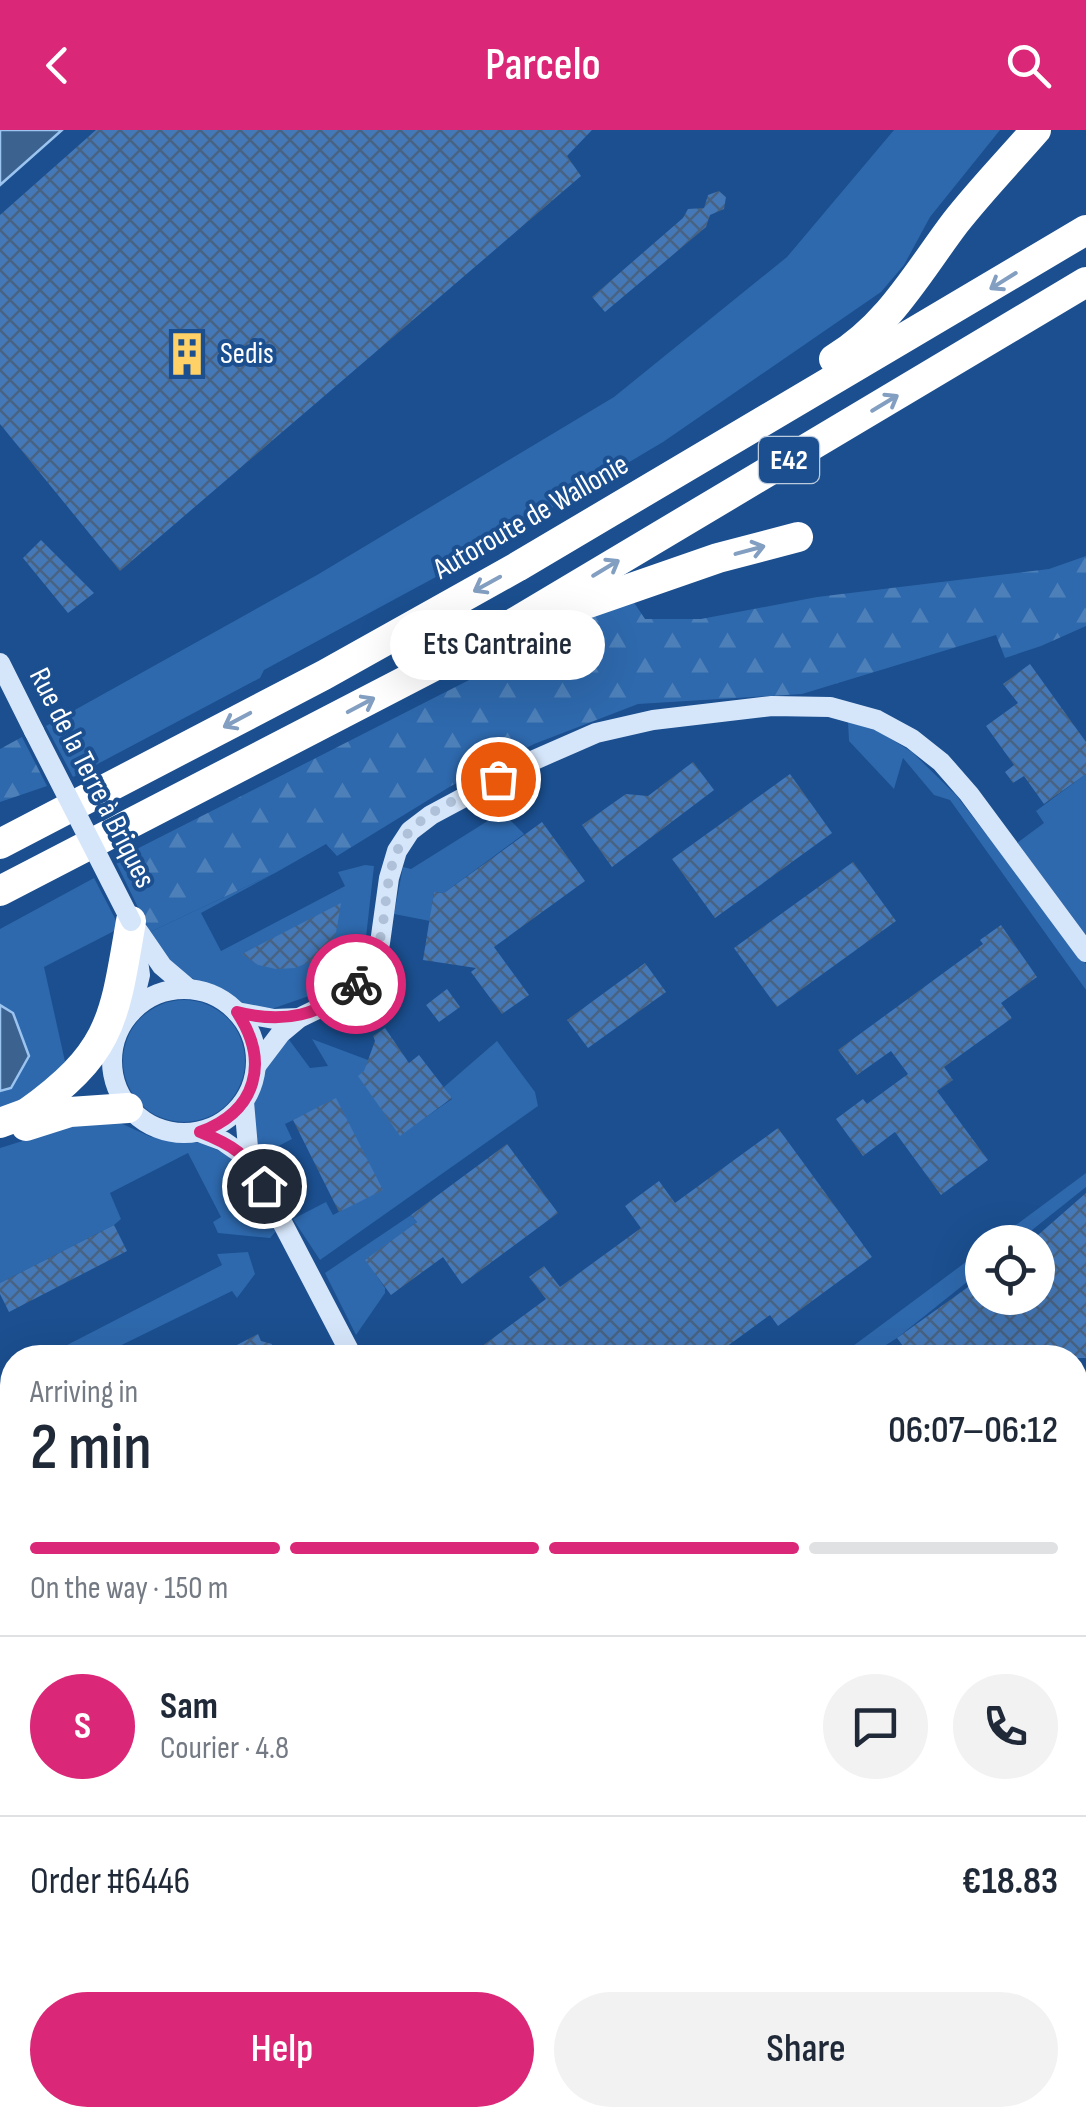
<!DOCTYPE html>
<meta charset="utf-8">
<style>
:root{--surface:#fff;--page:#f2f2f3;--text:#1f2937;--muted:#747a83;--line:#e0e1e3;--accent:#db2777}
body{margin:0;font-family:"Sofia Sans Condensed",sans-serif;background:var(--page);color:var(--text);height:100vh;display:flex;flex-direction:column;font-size:38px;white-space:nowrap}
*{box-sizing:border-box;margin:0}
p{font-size:32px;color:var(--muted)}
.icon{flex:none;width:55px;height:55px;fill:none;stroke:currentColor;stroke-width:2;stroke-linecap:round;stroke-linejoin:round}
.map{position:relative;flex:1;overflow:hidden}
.panel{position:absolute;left:0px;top:1215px;width:1088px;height:782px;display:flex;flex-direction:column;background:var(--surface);border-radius:40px 40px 0 0;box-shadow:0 10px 40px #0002}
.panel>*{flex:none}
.fabs{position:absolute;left:965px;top:1095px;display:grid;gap:20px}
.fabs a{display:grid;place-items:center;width:90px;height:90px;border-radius:50%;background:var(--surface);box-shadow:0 10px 40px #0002;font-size:50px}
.pin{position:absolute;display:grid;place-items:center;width:85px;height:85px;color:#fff;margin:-42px;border:5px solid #fff;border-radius:50%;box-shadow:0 2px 10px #0007}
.courier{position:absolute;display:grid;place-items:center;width:100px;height:100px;margin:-50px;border:8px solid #db2777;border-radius:50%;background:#fff;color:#222;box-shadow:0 2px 12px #0007}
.bubble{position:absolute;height:70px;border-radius:35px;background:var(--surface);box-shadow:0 10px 40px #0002;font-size:32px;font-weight:600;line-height:70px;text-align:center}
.overview em{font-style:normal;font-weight:600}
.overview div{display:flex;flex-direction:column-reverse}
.overview{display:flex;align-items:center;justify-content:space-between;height:170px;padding:0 30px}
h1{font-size:65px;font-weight:600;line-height:75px}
.bar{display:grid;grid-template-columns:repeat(4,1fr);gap:15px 10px;align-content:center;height:120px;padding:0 30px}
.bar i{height:12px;border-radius:8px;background:var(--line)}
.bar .selected{background:var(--accent)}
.bar p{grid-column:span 4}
.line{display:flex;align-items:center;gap:25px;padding:0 30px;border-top:2px solid var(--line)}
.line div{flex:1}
.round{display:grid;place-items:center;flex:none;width:105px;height:105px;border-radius:52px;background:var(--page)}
.button{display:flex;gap:20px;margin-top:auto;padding:20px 30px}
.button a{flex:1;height:115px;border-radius:60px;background:var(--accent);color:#fff;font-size:40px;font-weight:600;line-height:115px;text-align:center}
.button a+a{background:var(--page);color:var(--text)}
header{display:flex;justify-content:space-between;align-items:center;height:130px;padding:0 30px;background:var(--accent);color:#fff;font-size:45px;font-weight:600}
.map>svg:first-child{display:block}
.green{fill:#2e69ad}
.forest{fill:url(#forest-firs)}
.water{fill:#3c6290;stroke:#9cc4f0;stroke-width:2.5}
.building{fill:url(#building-cross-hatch)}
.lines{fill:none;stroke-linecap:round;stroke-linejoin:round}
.street{stroke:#a9c9ee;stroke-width:10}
.secondary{stroke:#d6e6fa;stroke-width:20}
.highway{stroke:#fff;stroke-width:30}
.secondary-bridge{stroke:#d6e6fa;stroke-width:20}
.oneway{stroke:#829ec1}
.done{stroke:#afc1d8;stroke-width:10;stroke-dasharray:0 18}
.route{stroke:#db2777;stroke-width:12}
.labels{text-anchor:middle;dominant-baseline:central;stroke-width:8;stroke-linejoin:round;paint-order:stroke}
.shield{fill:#1b4f8f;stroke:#bbcadd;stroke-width:2.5}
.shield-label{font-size:28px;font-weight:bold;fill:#fff}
.poi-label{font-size:30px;fill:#fff;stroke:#1b4f8f;text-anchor:start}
.street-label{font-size:30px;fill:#fff;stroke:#1b4f8f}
</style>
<header><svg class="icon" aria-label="back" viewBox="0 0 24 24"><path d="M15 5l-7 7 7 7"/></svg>Parcelo<svg class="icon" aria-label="search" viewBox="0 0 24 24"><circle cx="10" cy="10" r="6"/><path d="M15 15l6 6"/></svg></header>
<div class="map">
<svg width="1086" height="1997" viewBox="0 0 1086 1997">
<defs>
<pattern id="forest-firs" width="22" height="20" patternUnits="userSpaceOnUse" patternTransform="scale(2.5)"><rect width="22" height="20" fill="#2e69ad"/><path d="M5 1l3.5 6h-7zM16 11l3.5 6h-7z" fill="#4d80b9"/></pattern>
<pattern id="building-cross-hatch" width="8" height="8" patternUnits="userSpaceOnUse" patternTransform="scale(2.5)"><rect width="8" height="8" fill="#4478b7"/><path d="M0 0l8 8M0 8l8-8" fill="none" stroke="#486282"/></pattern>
</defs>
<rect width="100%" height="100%" fill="#1b4f8f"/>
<g class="green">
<path d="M894 0H1000L930 87 904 135 881 162 663 312 434 448 264 540 260 548 73 647 46 596 317 445 614 267 787 127Z"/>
<path d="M848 592 878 601 912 622 956 665 1086 834V860L950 670 934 665 903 628 894 659 849 611Z"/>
<path d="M1086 644V805L1017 713 1044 693 1036 681Z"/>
<path d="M502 682 524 704 444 763 434 762 430 791 394 784 403 737 411 739Z"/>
<path d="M365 735 374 736 363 834 329 859 263 882C228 867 198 848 162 836L150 802 275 743 201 783 221 821 345 756 338 742Z"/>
<path d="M94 748 120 798 44 837 68 945 38 963 0 979V799Z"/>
<circle cx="184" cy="931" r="61"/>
<path d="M287 907 310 938 328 936 312 909 368 930 400 1005 452 969 444 957 497 911 535 962 538 976 320 1130 293 1089 326 1072 333 1085 382 1059 336 969 285 994 292 1009 261 1025C225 974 257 952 287 907Z"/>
<path d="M90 990 118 992 151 1007 201 1013 224 1023 243 1038 277 1100 270 1108 218 1103 213 1092 221 1087 188 1023 110 1063 121 1089 114 1095 0 1153V1018Z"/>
<path d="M1086 1043V1057L1017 1112H993Z"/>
<path d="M411 1085 417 1092 366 1130 385 1158V1163L356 1205 325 1143Z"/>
<path d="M982 1120V1140L897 1208 867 1227 837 1228Z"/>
<path d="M248 1122 255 1144 237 1168 232 1161 97 1227H44L222 1135 217 1124Z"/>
<path d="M1075 1520 1086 1532V1837L1075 1845Z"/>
<path d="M12 1646V1678L0 1695V1660Z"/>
<path d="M0 1943 12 1944V1985H95V1997C62 1997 34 1988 0 1987Z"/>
<path d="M446 1985H504L507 1996 446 1997Z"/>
<path d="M820 1985H963L946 1997H807Z"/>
</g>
<g class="forest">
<path d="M1086 426V496L1041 516 1005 528 996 505 802 564 638 574 534 614 451 656 337 726 326 714 275 743 150 802 115 730 619 474 633 471 645 489H701L817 467 1049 439Z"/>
<path d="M22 607 47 656 0 672V619Z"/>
</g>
<g class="water">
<path d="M0 0H62L0 55Z"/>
<path d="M0 875 13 883 29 926 11 958 0 961Z"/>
</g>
<g class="building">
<path d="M96 0H592L567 26 581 46 120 441 0 294V85Z"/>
<path d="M719 61 726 67 724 79 710 85 706 97 605 182 592 167 683 88 688 79 704 78 708 65Z"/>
<path d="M41 410 94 463 68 483 23 428Z"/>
<path d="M1030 534 1086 612V644L1044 674 1024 646 1013 653 1005 642 1014 635 986 596 1018 573 1003 554Z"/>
<path d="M693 632 714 660 612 737 582 695 626 664 648 666Z"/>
<path d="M790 644 832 703 715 788 672 729Z"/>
<path d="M542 692 585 751 494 817 529 865 502 884 471 842 476 838 423 830 434 762 444 763Z"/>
<path d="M853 732 896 791 777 877 734 818Z"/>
<path d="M341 773 336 803 327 818 312 831 295 838 276 839 258 835 242 824Z"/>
<path d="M1001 795 1037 847 1001 873 1012 888 944 937 953 950 937 961 988 1030 941 1065 895 1002 863 1026 836 989 863 969 867 974 908 944 891 921 857 945 838 920 983 814 980 810Z"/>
<path d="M645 833 666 862 588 918 567 890Z"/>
<path d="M447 859 460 877 439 892 426 875Z"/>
<path d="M385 898 409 933 419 925 452 968 400 1006 358 946 364 941 375 911 373 906Z"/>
<path d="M336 968 383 1060 339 1082 293 990Z"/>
<path d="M778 998 872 1127 778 1196 770 1185 726 1217 733 1228H466L546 1169 529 1147 544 1136 560 1157 641 1098 625 1076 659 1051 675 1073Z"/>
<path d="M507 1014 558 1083 462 1154 443 1127 391 1165 365 1130 417 1092 411 1085Z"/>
<path d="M1086 1063V1228H912L897 1208 982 1147V1168H1038V1105Z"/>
<path d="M114 1095 127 1121 9 1182 0 1164V1153Z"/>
<path d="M258 1204 261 1211 272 1214 268 1228H212Z"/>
<path d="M0 1602 12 1614V1646L0 1660Z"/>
</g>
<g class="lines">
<path class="street" d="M0 1483 12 1479"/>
<g class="secondary">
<path d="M0 533 34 601"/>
<path d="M138 801 162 836 189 859"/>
<circle cx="184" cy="931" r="72"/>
<path d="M131 882 140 845 135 808"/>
<path d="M237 882 274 889 299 888"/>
<path d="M256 936 281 903 299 888 340 868 365 845 380 813 389 748 397 721 410 701 431 685 532 631 596 603 653 590 772 576 830 577 877 590 912 609 941 632 969 664 1086 822"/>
<path d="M244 972 249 1029 353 1228"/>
<path d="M199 1002 223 1011 249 1029"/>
<path d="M427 1997V1985"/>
</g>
<g class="highway">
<path d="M834 229C889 196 918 142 955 93 980 61 1009 31 1036 0"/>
<path d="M551 486 718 428 798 407"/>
<path d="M0 714 324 545 517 437 1086 100"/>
<path d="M0 761 492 506 1086 152"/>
<path d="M27 983C113 921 114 890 131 791"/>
<path d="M0 993 46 976"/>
<path d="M26 996 70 982 128 978"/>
</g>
<path class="secondary-bridge" d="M34 601 131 791"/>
</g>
<defs><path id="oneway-shaft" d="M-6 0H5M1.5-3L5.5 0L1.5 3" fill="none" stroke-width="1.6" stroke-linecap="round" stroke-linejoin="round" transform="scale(2.5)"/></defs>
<g class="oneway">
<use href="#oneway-shaft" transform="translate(1003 151) rotate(148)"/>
<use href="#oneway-shaft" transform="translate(885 273) rotate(-31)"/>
<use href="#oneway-shaft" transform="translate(750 420) rotate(-15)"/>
<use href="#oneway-shaft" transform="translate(606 438) rotate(-31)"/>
<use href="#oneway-shaft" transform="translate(487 454) rotate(151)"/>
<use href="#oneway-shaft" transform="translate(361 575) rotate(-28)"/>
<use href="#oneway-shaft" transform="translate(237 590) rotate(152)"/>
</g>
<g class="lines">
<path class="done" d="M356 854C399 815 372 743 410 701 432 677 470 664 498 649"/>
<path class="route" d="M264 1056C247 1024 233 1015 200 1002 257 981 270 932 237 882 283 894 321 886 356 854"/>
</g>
<defs>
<g id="building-bare" transform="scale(3.45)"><path d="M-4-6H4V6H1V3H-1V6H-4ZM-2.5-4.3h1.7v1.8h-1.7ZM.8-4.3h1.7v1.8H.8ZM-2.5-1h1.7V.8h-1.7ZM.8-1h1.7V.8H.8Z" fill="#ffd166" stroke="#1b4f8f" stroke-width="2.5" paint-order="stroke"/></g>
</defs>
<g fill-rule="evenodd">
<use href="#building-bare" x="187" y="224"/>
</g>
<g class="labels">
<rect class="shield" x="759" y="307" width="60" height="46" rx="8"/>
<g class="shield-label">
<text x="789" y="330">E42</text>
</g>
<g class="poi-label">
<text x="220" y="224">Sedis</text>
</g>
<g class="street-label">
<text transform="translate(531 387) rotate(-30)">Autoroute de Wallonie</text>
<text transform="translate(92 648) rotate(63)">Rue de la Terre à Briques</text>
</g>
</g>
</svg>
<div class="fabs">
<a><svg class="icon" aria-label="locate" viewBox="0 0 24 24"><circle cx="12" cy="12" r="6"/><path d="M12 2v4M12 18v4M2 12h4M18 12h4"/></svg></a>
</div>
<div class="pin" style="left:498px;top:649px;background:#ea580c"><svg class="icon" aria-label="bag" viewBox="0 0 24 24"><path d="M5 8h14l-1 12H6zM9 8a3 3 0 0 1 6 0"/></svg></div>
<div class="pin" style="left:264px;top:1056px;background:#1f2937"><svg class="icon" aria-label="home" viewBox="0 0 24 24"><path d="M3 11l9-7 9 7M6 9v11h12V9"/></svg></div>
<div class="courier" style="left:356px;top:854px"><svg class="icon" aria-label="bike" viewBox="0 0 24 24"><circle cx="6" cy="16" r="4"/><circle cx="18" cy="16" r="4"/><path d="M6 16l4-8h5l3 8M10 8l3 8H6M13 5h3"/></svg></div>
<div class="bubble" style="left:390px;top:480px;width:215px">Ets Cantraine</div>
<section class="panel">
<div class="overview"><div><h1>2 min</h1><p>Arriving in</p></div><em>06:07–06:12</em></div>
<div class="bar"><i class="selected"></i><i class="selected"></i><i class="selected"></i><i></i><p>On the way · 150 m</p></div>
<div class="line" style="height:180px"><b class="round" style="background:var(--accent);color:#fff">S</b><div><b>Sam</b><p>Courier · 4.8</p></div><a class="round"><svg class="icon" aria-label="chat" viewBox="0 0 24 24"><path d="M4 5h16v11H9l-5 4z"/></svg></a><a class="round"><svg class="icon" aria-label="phone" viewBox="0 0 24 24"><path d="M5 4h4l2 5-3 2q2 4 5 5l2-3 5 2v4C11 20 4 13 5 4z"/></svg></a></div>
<div class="line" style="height:130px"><div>Order #6446</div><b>€18.83</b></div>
<div class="button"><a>Help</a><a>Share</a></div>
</section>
</div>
